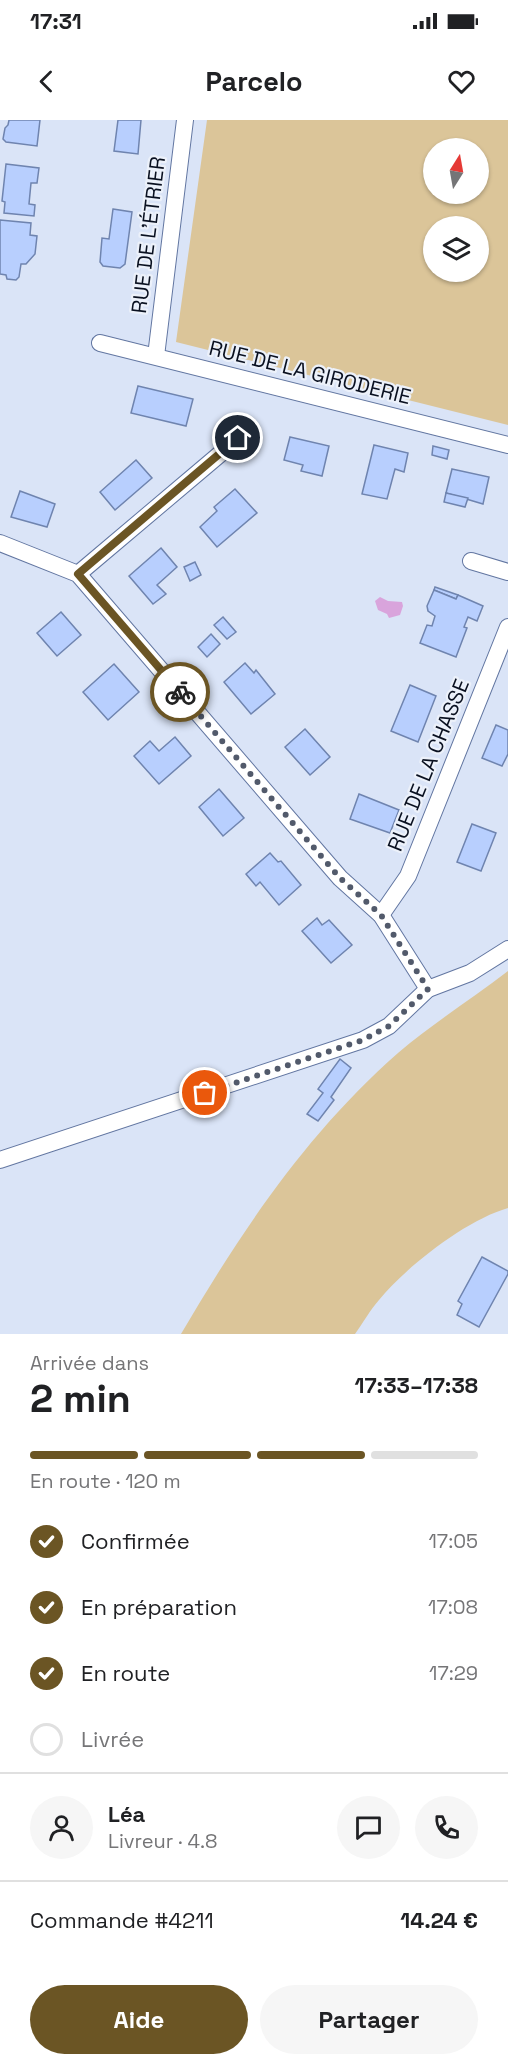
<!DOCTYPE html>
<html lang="fr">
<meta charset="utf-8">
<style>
:root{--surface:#fff;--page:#f6f6f6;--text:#202124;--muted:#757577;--line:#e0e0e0;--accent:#6b5524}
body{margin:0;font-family:"Space Grotesk",sans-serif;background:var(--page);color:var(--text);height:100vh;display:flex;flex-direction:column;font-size:22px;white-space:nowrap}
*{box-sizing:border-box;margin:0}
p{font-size:20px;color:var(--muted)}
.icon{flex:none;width:33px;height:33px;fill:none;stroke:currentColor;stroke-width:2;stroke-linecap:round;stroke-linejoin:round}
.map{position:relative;height:1214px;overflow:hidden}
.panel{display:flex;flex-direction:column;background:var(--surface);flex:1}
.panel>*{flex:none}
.needle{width:39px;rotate:11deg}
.buttons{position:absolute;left:423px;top:18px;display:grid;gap:12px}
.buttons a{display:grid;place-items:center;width:66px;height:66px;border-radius:50%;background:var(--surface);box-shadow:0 2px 4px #0004;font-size:30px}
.pin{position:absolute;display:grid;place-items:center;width:51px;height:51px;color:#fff;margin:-26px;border:3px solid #fff;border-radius:50%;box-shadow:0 2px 6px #0007}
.courier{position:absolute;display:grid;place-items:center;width:60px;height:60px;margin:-30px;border:4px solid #6b5524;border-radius:50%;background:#fff;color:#222;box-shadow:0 2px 8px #0007}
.overview em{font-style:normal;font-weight:800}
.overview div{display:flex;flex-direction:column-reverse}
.overview{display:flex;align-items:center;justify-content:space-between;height:102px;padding:0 30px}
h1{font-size:39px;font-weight:800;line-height:45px}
.bar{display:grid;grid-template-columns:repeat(4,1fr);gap:9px 6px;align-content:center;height:72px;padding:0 30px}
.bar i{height:8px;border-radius:4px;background:var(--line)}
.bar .on{background:var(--accent)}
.bar p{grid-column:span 4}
.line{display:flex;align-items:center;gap:15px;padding:0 30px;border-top:2px solid var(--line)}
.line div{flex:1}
.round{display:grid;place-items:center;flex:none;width:63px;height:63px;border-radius:32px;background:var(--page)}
ol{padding:0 30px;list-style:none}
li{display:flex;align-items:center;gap:18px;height:66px}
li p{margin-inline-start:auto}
li .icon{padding:6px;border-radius:50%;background:var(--accent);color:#fff;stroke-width:4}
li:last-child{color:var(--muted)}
li i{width:33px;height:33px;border:3px solid var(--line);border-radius:50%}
.action{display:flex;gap:12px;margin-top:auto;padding:12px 30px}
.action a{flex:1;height:69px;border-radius:36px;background:var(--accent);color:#fff;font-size:24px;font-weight:800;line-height:69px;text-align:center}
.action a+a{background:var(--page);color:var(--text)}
.status{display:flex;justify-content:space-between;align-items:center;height:42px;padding:0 30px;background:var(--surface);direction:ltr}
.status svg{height:16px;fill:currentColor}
header{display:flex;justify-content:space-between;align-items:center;height:78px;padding:0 30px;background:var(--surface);font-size:27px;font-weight:800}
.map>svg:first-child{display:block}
.green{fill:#dbc599;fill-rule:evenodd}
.water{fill:#d9a4dc}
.building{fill:#b8cffe;stroke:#6f84af;stroke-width:1.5}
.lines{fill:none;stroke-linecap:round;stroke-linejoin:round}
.minor-casing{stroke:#6276a1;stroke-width:18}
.minor{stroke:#fff;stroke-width:16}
.done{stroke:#525a6b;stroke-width:6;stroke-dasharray:0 10.8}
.route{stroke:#6b5524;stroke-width:8}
.labels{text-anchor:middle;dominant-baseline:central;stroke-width:4.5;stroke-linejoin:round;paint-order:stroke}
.street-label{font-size:21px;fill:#091020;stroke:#ecf1fa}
</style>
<div class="status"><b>17:31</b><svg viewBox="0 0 49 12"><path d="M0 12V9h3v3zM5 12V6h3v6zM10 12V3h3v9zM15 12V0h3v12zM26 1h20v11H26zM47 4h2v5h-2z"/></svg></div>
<header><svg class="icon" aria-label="back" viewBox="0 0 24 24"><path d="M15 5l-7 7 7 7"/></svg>Parcelo<svg class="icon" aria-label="heart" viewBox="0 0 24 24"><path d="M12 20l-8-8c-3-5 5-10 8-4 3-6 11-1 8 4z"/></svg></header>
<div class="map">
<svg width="508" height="1214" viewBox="0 0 508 1214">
<rect width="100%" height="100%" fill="#dae4f7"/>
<g class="green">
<path d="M207 0H508V305L176 222ZM434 28H478V74H434ZM434 106H478V152H434Z"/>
<path d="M508 851V1088C466 1100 407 1146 379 1180 370 1190 363 1203 355 1214H181C242 1110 307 1013 398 933 433 903 472 879 508 851Z"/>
</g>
<path class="water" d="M380 477 388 481 402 482 403 486 400 495 389 498 387 494 378 490 375 481Z"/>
<g class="building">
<path d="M9 0H40L37 26 6 22 3 19 5 8 8 5Z"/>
<path d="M118 0H141L138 34 114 31Z"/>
<path d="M6 44 39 48 37 63H31L29 84 35 85 34 96 4 93 5 82 2 81Z"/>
<path d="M113 89 132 92 125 144 120 148 103 146 100 142 102 118 109 119Z"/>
<path d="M0 100 31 103 30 115 37 116 35 134 26 144H21L19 157 16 160 7 159 6 155 0 154Z"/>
<path d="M138 266 193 279 186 306 131 293Z"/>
<path d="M290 317 329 326 322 356 301 351 303 345 284 340Z"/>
<path d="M374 325 408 333 404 352 395 349 387 379 362 374Z"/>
<path d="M433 326 449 330 447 339 432 335Z"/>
<path d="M136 340 152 358 115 390 100 372Z"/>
<path d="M452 349 489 357 483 384 446 373Z"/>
<path d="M235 369 257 393 217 427 200 407 217 391 214 387Z"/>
<path d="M20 371 55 384 47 407 11 397Z"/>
<path d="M446 373 468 378 465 387 444 382Z"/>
<path d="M161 428 177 447 157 465 166 474 153 484 129 456Z"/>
<path d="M195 442 201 455 190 461 184 447Z"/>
<path d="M435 467 458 475 456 479 434 470Z"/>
<path d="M434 470 456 479 458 475 483 486 477 501 468 497 464 507 467 508 456 537 420 523 427 505 432 506 435 496 428 491 427 486Z"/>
<path d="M61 492 81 515 57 536 37 513Z"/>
<path d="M223 497 236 512 227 519 214 505Z"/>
<path d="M211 514 220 524 207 537 198 527Z"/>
<path d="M245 543 254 553 256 550 275 574 251 594 224 562Z"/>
<path d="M114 544 139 572 108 600 83 572Z"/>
<path d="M410 565 436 576 418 622 391 611Z"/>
<path d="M496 605 508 610V634L502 646 482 638Z"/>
<path d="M305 609 330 637 310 655 285 627Z"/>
<path d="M175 617 191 636 159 664 134 636 150 621 159 631Z"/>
<path d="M219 669 244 698 223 716 199 687Z"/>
<path d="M359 674 399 690 390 713 350 699Z"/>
<path d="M472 704 496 713 481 751 457 742Z"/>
<path d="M270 733 278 742 281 741 301 765 279 785 260 762 256 766 246 754Z"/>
<path d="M317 798 322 805 329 800 352 825 331 843 302 811Z"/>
<path d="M340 939 351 948 331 977 334 980 318 1001 307 994 323 973 318 969Z"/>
<path d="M482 1137 508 1151V1154L479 1207 457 1195 462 1184 458 1181Z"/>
</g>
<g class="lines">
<g class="minor-casing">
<g id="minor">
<path d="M100 223 508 325"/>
<path d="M156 236 185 0"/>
<path d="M0 423 78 454 340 758 381 795 428 869"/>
<path d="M471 441 508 452"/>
<path d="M78 454 239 318"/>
<path d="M381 795 408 756 508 507"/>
<path d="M0 1040 363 920 389 906 428 869 470 853 508 829"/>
</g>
</g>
<use href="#minor" class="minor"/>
</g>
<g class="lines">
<path class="done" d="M180 572 340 758 381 795 428 869 389 906 363 920 205 973"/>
<path class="route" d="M180 572 78 454 238 318"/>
</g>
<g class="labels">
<g class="street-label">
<text transform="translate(148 115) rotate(-83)">RUE DE L'ÉTRIER</text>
<text transform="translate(310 252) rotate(14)">RUE DE LA GIRODERIE</text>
<text transform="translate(428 645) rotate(-68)">RUE DE LA CHASSE</text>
</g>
</g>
</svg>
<div class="buttons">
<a><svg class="needle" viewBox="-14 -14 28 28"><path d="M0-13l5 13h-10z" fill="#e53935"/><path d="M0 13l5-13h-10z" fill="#757577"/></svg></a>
<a><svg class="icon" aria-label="layers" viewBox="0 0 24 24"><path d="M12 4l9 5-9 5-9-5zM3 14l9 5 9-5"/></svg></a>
</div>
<div class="pin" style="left:205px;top:973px;background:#ea580c"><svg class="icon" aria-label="bag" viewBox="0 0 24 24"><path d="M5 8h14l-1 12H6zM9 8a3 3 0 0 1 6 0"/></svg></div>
<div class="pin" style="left:238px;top:318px;background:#1f2937"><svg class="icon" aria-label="home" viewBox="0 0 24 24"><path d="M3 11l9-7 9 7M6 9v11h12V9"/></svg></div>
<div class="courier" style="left:180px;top:572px"><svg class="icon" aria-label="bike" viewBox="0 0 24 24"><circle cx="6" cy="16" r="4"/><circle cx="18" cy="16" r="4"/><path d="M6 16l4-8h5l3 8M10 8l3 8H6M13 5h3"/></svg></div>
</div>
<section class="panel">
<div class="overview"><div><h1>2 min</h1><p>Arrivée dans</p></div><em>17:33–17:38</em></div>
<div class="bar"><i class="on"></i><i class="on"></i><i class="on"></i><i></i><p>En route · 120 m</p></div>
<ol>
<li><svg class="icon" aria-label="check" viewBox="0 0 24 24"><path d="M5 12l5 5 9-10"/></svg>Confirmée<p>17:05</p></li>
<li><svg class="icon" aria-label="check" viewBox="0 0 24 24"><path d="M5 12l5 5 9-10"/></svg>En préparation<p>17:08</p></li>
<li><svg class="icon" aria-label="check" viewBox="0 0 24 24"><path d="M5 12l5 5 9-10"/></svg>En route<p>17:29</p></li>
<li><i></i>Livrée</li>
</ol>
<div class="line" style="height:108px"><a class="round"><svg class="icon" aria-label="person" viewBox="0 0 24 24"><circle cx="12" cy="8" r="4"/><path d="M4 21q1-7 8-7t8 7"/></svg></a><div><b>Léa</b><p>Livreur · 4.8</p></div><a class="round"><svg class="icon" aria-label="chat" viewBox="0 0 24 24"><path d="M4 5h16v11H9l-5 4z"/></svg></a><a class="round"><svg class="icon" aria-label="phone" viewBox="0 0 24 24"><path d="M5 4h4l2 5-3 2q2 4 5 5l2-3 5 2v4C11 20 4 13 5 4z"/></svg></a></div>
<div class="line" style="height:78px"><div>Commande #4211</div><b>14.24 €</b></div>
<div class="action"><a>Aide</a><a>Partager</a></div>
</section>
